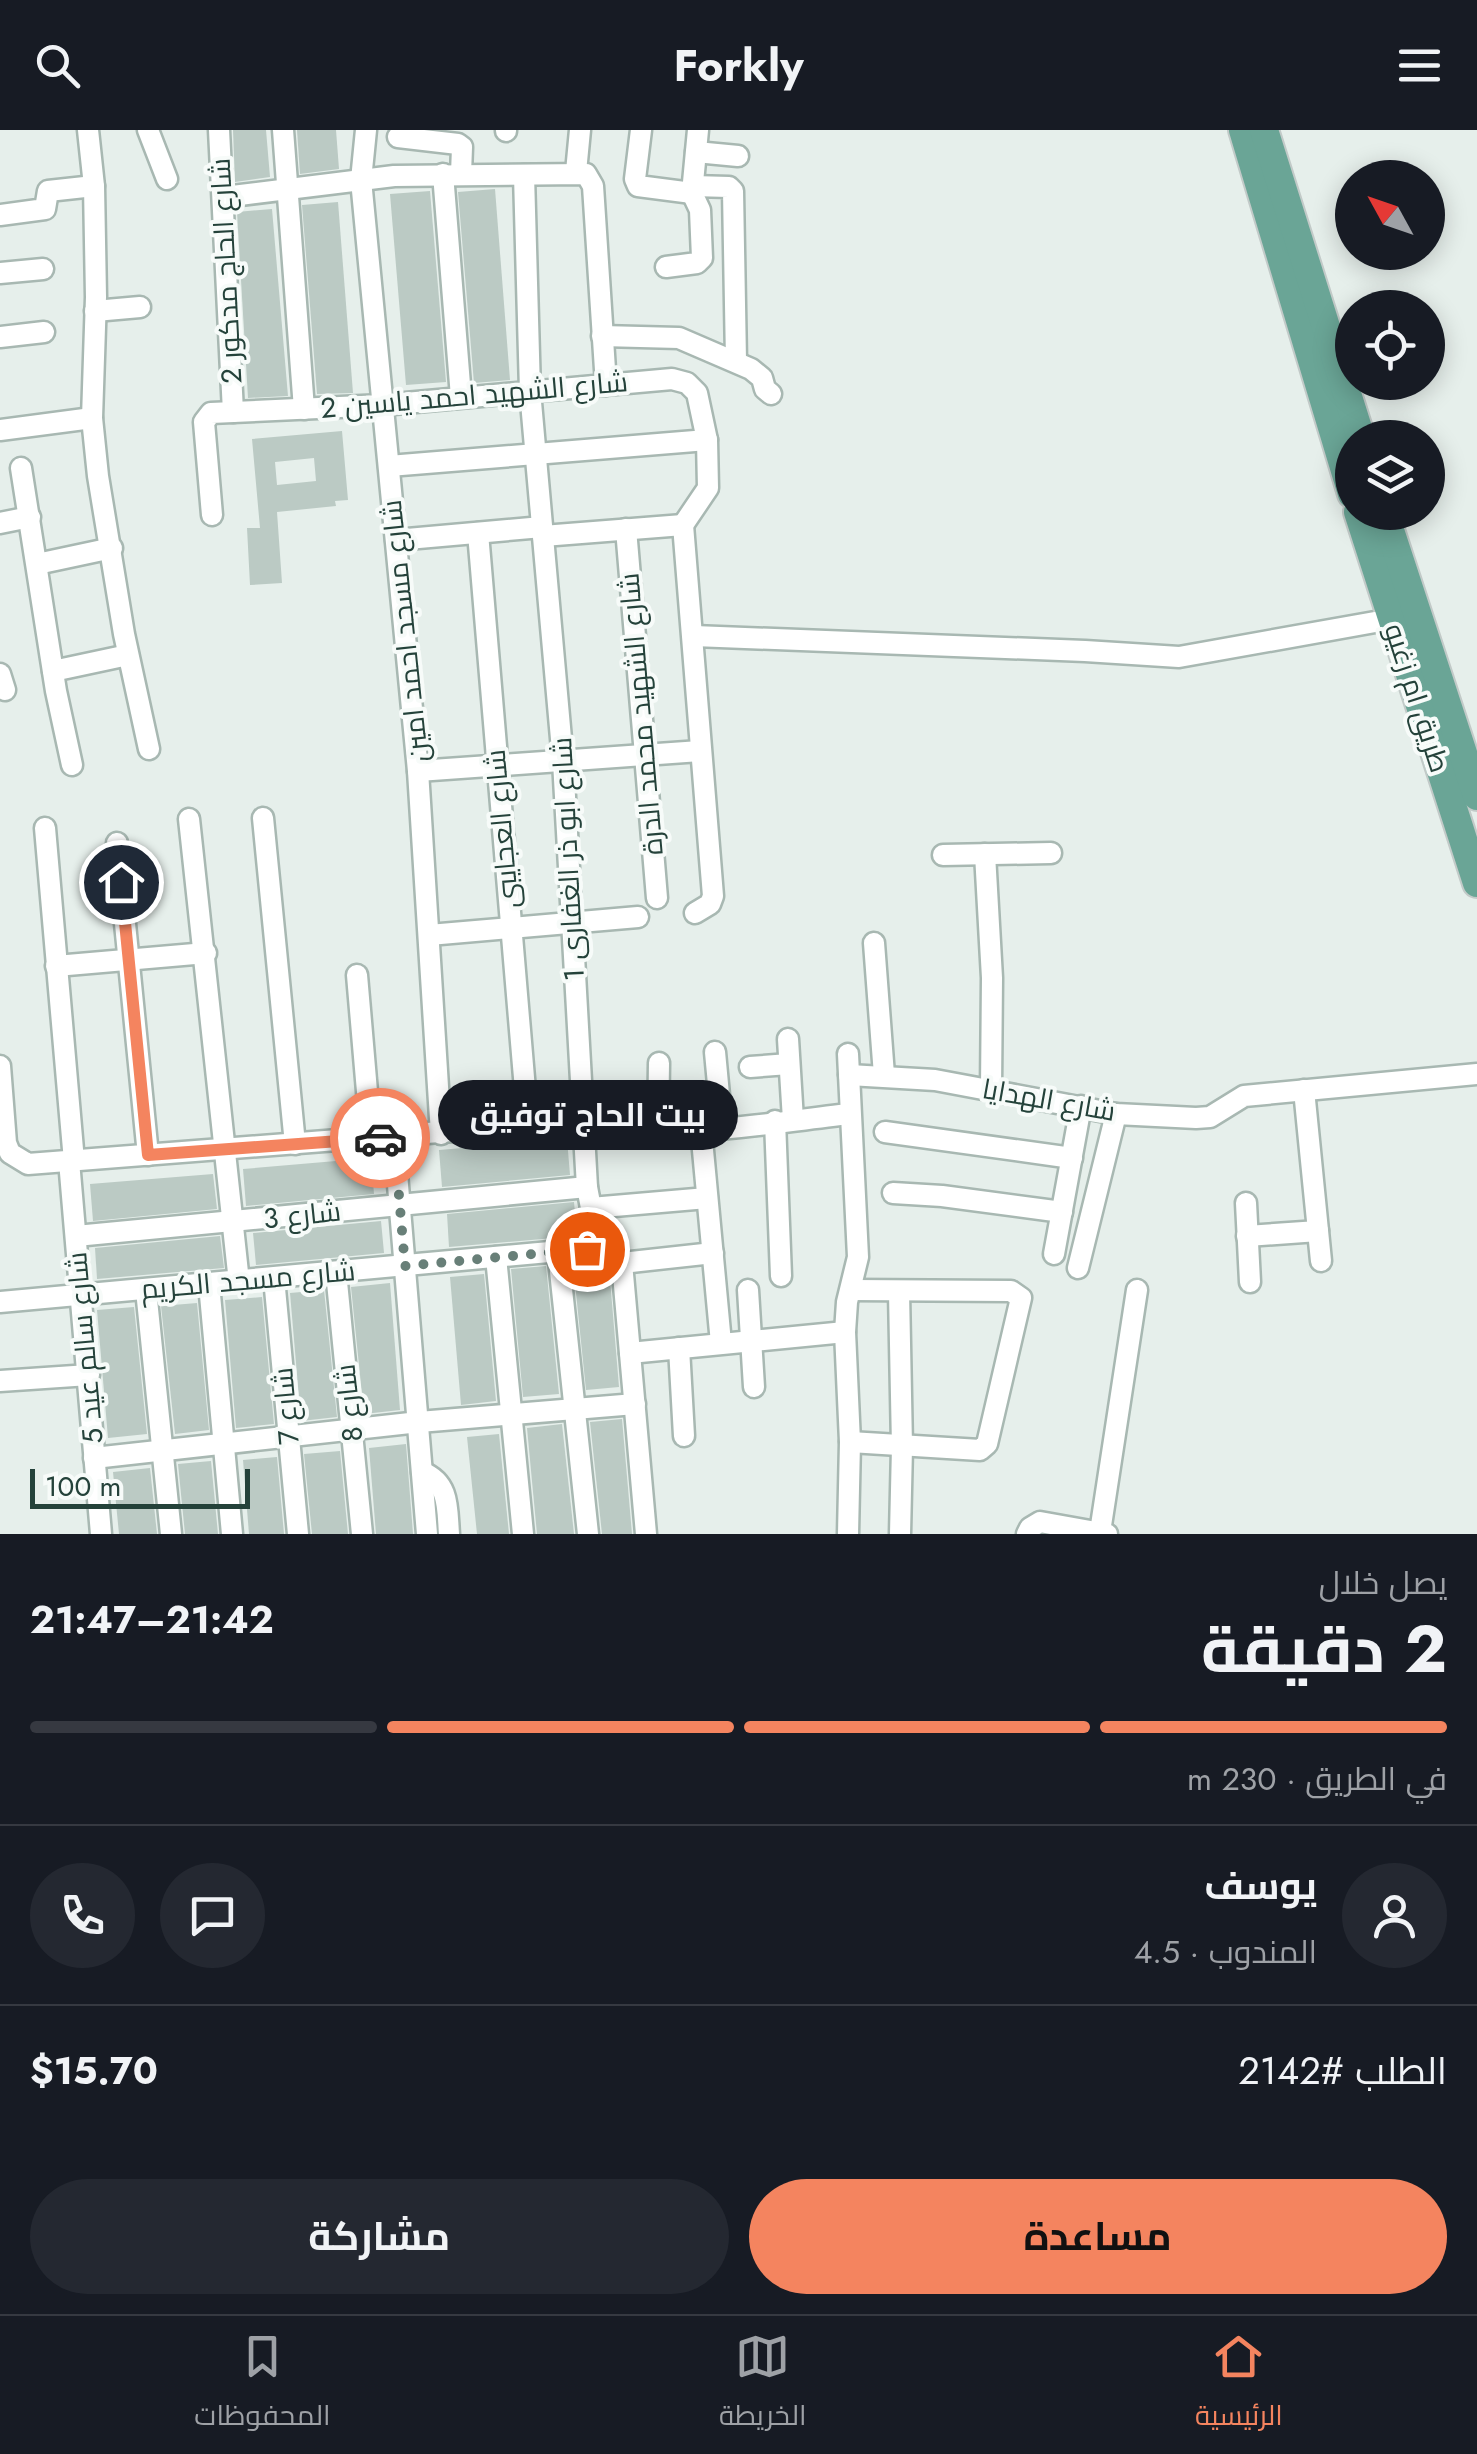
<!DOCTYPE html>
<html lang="ar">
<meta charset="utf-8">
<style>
:root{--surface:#171b24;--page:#242831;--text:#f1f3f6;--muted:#9ea1a6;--line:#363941;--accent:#f4845f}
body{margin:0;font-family:Jost,Cairo,sans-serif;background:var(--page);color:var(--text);direction:rtl;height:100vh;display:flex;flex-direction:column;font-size:38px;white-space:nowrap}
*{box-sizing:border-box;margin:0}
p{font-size:32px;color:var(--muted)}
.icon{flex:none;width:55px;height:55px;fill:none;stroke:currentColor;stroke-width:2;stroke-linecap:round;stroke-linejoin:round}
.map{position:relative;height:1404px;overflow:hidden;direction:ltr}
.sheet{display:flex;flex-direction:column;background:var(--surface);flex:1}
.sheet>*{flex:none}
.needle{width:65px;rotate:310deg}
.controls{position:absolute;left:1335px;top:30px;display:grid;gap:20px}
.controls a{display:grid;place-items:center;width:110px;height:110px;border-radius:50%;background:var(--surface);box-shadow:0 5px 25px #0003;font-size:50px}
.scale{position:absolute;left:30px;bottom:25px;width:220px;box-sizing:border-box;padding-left:10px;border:5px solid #24423a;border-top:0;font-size:28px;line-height:35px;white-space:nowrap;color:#24423a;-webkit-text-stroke:8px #f7fbf9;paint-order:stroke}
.pin{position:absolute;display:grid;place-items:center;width:85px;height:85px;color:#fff;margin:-42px;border:5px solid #fff;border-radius:50%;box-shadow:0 2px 10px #0007}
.courier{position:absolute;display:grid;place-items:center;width:100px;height:100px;margin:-50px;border:8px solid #f4845f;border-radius:50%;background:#fff;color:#222;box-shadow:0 2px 12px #0007}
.bubble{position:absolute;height:70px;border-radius:35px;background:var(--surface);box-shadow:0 5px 25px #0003;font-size:32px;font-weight:700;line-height:70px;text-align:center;direction:rtl}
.head em{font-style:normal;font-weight:700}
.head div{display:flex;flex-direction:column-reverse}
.head{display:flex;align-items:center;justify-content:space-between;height:170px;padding:0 30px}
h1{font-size:65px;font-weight:700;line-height:75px}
.bar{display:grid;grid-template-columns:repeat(4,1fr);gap:15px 10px;align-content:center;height:120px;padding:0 30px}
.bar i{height:12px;border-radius:8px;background:var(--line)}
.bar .selected{background:var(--accent)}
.bar p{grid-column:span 4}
.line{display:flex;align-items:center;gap:25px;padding:0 30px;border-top:2px solid var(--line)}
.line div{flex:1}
.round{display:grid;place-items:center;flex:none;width:105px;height:105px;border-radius:52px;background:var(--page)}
.action{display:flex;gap:20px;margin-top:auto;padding:20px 30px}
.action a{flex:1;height:115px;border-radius:60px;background:var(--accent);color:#111;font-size:40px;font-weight:700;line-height:115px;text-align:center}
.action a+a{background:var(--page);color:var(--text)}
header{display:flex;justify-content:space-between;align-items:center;height:130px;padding:0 30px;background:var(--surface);font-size:45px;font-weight:700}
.dock{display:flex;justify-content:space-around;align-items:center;height:140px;border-top:2px solid var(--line);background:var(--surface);font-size:28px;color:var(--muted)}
.dock a{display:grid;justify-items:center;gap:5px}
.dock .selected{color:var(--accent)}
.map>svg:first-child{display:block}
.building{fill:#bbcac4;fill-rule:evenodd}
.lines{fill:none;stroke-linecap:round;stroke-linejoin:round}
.minor-casing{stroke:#a8b8b2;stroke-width:25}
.major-casing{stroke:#c2cac8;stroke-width:32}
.minor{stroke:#fff;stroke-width:20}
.major{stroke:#6aa596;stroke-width:28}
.done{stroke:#687f78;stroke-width:10;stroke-dasharray:0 18}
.route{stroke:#f4845f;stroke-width:12}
.labels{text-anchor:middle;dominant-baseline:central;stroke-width:8;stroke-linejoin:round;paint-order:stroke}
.street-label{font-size:28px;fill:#24423a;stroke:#f7fbf9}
</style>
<header><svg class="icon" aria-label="menu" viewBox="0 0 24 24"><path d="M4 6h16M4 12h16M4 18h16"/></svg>Forkly<svg class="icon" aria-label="search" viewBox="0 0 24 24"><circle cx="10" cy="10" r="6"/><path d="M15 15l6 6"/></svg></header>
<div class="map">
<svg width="1477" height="1404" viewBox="0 0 1477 1404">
<rect width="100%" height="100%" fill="#e6efeb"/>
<g class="building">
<path d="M233 0H266L270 47 235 52Z"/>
<path d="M297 0H336L339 39 300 44Z"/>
<path d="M495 59 510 250 474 253 458 62Z"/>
<path d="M430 61 446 252 406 255 390 64Z"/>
<path d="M338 72 353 263 317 264 302 75Z"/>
<path d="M272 79 288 266 248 268 237 82Z"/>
<path d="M342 301 348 370 335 371 336 376 277 382 282 453 250 455 247 398H260L252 309ZM314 328 316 351 277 355 275 332Z"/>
<path d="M567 1009 570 1045 442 1057 439 1020Z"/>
<path d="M371 1028 374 1064 246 1076 243 1039Z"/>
<path d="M213 1044 217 1079 93 1091 90 1054Z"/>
<path d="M574 1072 577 1106 449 1117 447 1084Z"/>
<path d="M381 1091 384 1123 256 1135 253 1103Z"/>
<path d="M220 1106 224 1138 97 1149 95 1118Z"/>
<path d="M605 1131 609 1137 619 1257 586 1260 573 1134Z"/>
<path d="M546 1136 559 1264 523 1267 511 1139Z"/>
<path d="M484 1144 496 1271 461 1275 450 1147Z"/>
<path d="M390 1153 400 1280 364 1284 351 1157Z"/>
<path d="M324 1160 337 1287 301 1291 290 1163Z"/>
<path d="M262 1167 274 1294 236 1298 225 1170Z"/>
<path d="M197 1173 209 1300 175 1304 161 1176Z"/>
<path d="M134 1177 147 1304 108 1308 97 1180Z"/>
<path d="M622 1289 632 1404H602L590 1292Z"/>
<path d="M562 1294 574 1404H537L527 1298Z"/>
<path d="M499 1304 509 1404H477L467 1307Z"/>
<path d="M406 1314 413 1404H376L369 1318Z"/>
<path d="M340 1321 348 1404H312L304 1324Z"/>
<path d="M277 1327 284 1404H249L243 1330Z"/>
<path d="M211 1331 218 1404H185L178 1334Z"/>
<path d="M150 1338 157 1404H119L113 1342Z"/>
</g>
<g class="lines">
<g class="minor-casing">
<g id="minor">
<path d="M88 0 94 56 96 167 92 288 98 346 124 504 149 619"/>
<path d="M148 0 167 49"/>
<path d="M219 0 233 282"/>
<path d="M283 0 304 279"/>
<path d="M366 0 361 50 418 641 441 1004"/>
<path d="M641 0 635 49 638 56 692 63"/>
<path d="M506 1V0"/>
<path d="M398 7 458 14 462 17 461 44"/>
<path d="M696 22 738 26"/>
<path d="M576 42 580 0"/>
<path d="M443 44 461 267"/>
<path d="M524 45 530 261 563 631 587 1057 591 1078 622 1133 646 1404"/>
<path d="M693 56 729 57 733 61 736 231"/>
<path d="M224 67 394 46 586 44 593 56 606 255"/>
<path d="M0 85 45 79 48 61 94 56"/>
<path d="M666 137 697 133 702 128 700 80 692 63 698 0"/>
<path d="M0 143 43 139"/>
<path d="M95 181 140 177"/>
<path d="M602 206 679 208 751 239 762 248 765 259 771 264"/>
<path d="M0 207 44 202"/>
<path d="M0 300 92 288"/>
<path d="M389 336 707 310"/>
<path d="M21 338 56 561 72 635"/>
<path d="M212 385 204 292 211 283 383 275 672 249 687 253 697 263 707 310 708 358 683 395"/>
<path d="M0 393 30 387"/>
<path d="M683 395 713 766 710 774 695 783"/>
<path d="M626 399 657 768"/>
<path d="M478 403 528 995"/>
<path d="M543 406 683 395"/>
<path d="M396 410 542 397"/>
<path d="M37 434 112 418"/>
<path d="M694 506 1085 521 1179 527 1403 487"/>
<path d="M53 541 128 525"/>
<path d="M0 544 5 560"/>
<path d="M418 641 700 621"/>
<path d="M263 688 295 1014"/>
<path d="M189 689 239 1152"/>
<path d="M45 698 74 1031"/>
<path d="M117 713 148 1025"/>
<path d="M985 724 992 848 991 959"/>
<path d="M943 725 1051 723"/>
<path d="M429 805 638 787"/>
<path d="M874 813 884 945"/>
<path d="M56 836 206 823"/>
<path d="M357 845 371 1008"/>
<path d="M788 909 793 990"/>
<path d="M715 922 722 997"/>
<path d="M848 924 858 1127 847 1172 845 1202 850 1312 848 1404"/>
<path d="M0 936 6 1013 10 1023 28 1034 582 991C669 1014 763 993 850 984"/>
<path d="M750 937 789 934"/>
<path d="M849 945 935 950 1116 984 1196 988 1210 987 1244 966 1477 944"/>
<path d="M1304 960 1321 1131"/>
<path d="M775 991 781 1146"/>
<path d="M701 999 721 1213"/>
<path d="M658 1002 659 933"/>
<path d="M885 1002 1072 1028"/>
<path d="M394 1007 427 1404"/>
<path d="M69 1031 101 1404"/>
<path d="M893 1063 942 1066 1062 1082"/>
<path d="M1246 1073 1250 1152"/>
<path d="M591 1078 707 1068"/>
<path d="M76 1106 587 1057"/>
<path d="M1247 1106 1318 1101"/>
<path d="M558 1122 588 1404"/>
<path d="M1054 1124 1081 976"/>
<path d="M496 1127 523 1404"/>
<path d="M622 1133 713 1123"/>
<path d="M1078 1138 1116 984"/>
<path d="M336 1142 362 1404"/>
<path d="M274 1148 298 1404"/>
<path d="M209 1154 232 1404"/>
<path d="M146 1160 171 1404"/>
<path d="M748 1160 754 1257"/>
<path d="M899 1162 902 1317 900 1404"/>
<path d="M0 1172 615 1116"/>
<path d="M679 1218 684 1306"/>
<path d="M630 1223 845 1202"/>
<path d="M0 1251 89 1245"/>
<path d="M850 1312 980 1320 987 1314 1021 1168 1011 1161 851 1160"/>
<path d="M94 1328 419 1292 635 1274"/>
<path d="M422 1342C450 1353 447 1379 449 1404"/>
<path d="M1100 1402 1137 1160"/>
<path d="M1027 1404 1030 1398 1040 1392 1107 1404"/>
</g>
</g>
<g class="major-casing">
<g id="major">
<path d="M1243 0 1352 364"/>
<path d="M1264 0 1361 308"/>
<path d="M1358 382 1477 753"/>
<path d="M1384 382 1477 666"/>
</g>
</g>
<use href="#minor" class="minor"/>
<use href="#major" class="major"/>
</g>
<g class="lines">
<path class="done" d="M380 1008 394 1007 405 1136 587 1119"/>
<path class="route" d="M121 752 148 1025 380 1008"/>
</g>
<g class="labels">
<g class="street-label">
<text transform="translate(226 141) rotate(-93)">شارع الحاج مدكور 2</text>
<text transform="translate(474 265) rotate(-5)">شارع الشهيد احمد ياسين 2</text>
<text transform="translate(405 501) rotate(-96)">شارع مسجد احمد امين</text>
<text transform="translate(1417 568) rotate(72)">طريق ام زغيو</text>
<text transform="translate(641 584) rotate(-95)">شارع الشهيد محمد الدرة</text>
<text transform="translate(502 699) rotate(-95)">شارع العجايبى</text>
<text transform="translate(568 729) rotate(-93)">شارع ابو ذر الغفارى 1</text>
<text transform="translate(1049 970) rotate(10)">شارع الهدايا</text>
<text transform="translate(302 1085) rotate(-6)">شارع 3</text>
<text transform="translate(248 1150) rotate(-5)">شارع مسجد الكريم</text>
<text transform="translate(85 1218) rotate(-95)">شارع سالم عيد 5</text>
<text transform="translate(349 1273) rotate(-96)">شارع 8</text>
<text transform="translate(286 1276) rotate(-95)">شارع 7</text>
</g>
</g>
</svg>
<div class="controls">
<a><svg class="needle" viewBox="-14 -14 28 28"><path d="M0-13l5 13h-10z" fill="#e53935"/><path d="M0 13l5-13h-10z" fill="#9ea1a6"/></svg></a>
<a><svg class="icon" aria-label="locate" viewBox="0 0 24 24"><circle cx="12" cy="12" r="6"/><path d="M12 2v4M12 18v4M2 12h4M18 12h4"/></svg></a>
<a><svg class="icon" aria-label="layers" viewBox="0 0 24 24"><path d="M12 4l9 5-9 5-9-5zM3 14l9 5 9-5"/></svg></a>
</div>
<div class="scale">100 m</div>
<div class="pin" style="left:587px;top:1119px;background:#ea580c"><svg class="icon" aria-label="bag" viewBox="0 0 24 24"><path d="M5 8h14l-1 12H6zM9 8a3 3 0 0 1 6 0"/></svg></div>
<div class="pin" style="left:121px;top:752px;background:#1f2937"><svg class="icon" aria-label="home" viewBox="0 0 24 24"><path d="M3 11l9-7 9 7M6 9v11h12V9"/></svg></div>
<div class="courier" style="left:380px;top:1008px"><svg class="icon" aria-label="car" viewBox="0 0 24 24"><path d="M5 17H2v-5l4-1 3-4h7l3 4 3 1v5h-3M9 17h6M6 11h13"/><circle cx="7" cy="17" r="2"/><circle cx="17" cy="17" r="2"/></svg></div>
<div class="bubble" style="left:438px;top:950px;width:300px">بيت الحاج توفيق</div>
</div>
<section class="sheet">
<div class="head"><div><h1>2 دقيقة</h1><p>يصل خلال</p></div><em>21:42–21:47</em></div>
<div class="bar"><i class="selected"></i><i class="selected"></i><i class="selected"></i><i></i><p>في الطريق · 230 m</p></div>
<div class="line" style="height:180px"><a class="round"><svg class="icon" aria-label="person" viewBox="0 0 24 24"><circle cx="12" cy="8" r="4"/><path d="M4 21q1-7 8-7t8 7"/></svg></a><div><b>يوسف</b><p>المندوب · 4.5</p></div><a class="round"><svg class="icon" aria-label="chat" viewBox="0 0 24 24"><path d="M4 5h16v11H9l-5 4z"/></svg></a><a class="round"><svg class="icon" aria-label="phone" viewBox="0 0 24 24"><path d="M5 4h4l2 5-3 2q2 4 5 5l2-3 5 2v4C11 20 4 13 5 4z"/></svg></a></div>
<div class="line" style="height:130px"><div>الطلب #2142</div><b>$15.70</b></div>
<div class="action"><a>مساعدة</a><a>مشاركة</a></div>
</section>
<nav class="dock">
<a class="selected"><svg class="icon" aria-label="home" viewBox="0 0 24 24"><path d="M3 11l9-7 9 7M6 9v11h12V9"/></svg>الرئيسية</a>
<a><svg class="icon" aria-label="map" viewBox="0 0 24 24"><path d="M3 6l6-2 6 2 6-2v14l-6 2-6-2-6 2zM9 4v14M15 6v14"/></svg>الخريطة</a>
<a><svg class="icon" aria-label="saved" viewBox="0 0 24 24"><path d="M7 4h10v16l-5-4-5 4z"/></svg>المحفوظات</a>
</nav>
